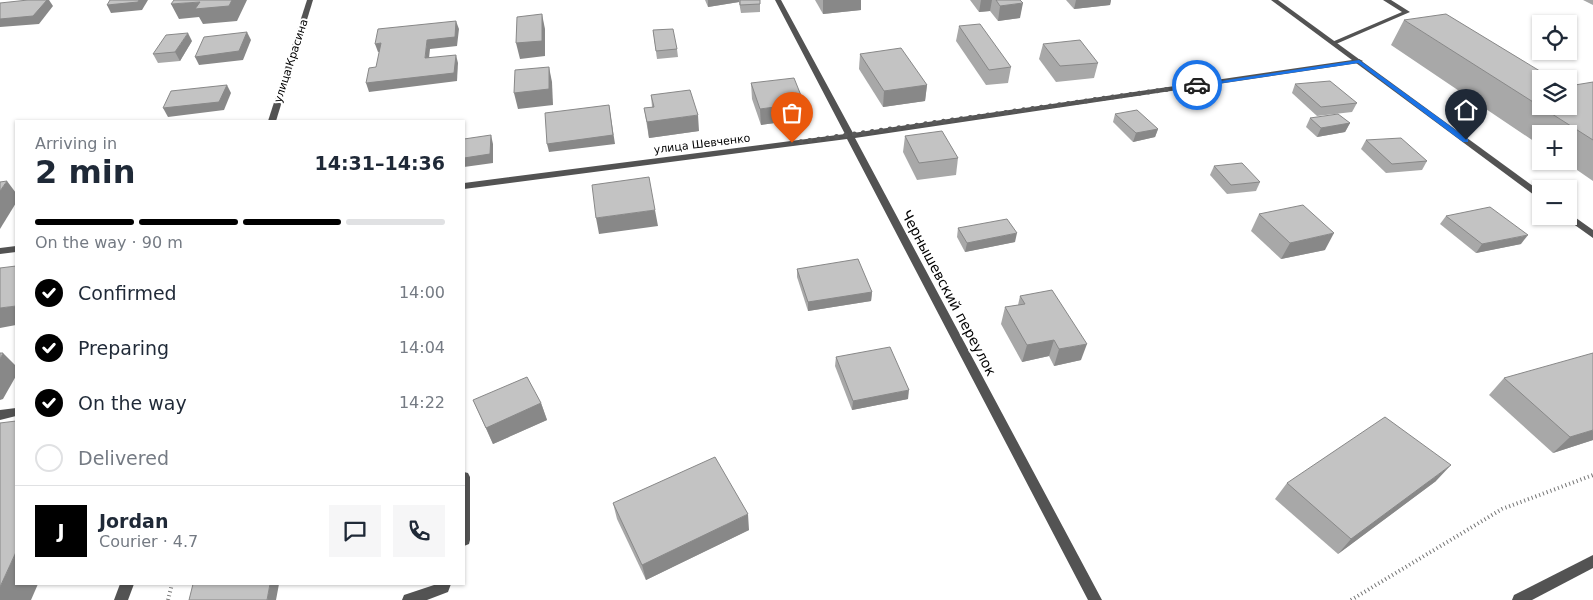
<!DOCTYPE html>
<meta charset="utf-8">
<style>
:root{--surface:#fff;--page:#f6f6f7;--text:#1f2937;--muted:#747a83;--line:#e0e1e3;--accent:#000}
body{margin:0;font-family:"DejaVu Sans",sans-serif;background:var(--page);color:var(--text);height:100vh;display:flex;flex-direction:column;font-size:19px;white-space:nowrap}
*{box-sizing:border-box;margin:0}
p{font-size:16px;color:var(--muted)}
.icon{flex:none;width:28px;height:28px;fill:none;stroke:currentColor;stroke-width:2;stroke-linecap:round;stroke-linejoin:round}
.map{position:relative;flex:1;overflow:hidden}
.drawer{position:absolute;left:15px;top:120px;width:450px;height:465px;display:flex;flex-direction:column;background:var(--surface);border-radius:0px;box-shadow:0 1px 4px #0004}
.drawer>*{flex:none}
.buttons{position:absolute;left:1532px;top:15px;display:grid;gap:10px}
.buttons a{display:grid;place-items:center;width:45px;height:45px;border-radius:0px;background:var(--surface);box-shadow:0 1px 4px #0004;font-size:25px}
.pin{position:absolute;display:grid;place-items:center;width:42px;height:42px;color:#fff;margin:-51px -21px;border-radius:50% 50% 50% 0;rotate:-45deg;box-shadow:0 0 5px #0007}
.pin .icon{rotate:45deg}
.courier{position:absolute;display:grid;place-items:center;width:50px;height:50px;margin:-25px;border:4px solid #1a73e8;border-radius:50%;background:#fff;color:#222;box-shadow:0 1px 6px #0007}
.headline em{font-style:normal;font-weight:800}
.headline div{display:flex;flex-direction:column-reverse}
.headline{display:flex;align-items:center;justify-content:space-between;height:85px;padding:0 20px}
h1{font-size:32px;font-weight:800;line-height:38px}
.bar{display:grid;grid-template-columns:repeat(4,1fr);gap:8px 5px;align-content:center;height:60px;padding:0 20px}
.bar i{height:6px;border-radius:4px;background:var(--line)}
.bar .selected{background:var(--accent)}
.bar p{grid-column:span 4}
.line{display:flex;align-items:center;gap:12px;padding:0 20px;border-top:1px solid var(--line)}
.line div{flex:1}
.round{display:grid;place-items:center;flex:none;width:52px;height:52px;border-radius:0px;background:var(--page)}
ol{padding:0 20px;list-style:none}
li{display:flex;align-items:center;gap:15px;height:55px}
li p{margin-inline-start:auto}
li .icon{padding:5px;border-radius:50%;background:var(--accent);color:#fff;stroke-width:4}
li:last-child{color:var(--muted)}
li i{width:28px;height:28px;border:2px solid var(--line);border-radius:50%}
.map>svg:first-child{display:block}
.lines{fill:none;stroke-linecap:round;stroke-linejoin:round}
.path{stroke:#757575;stroke-width:4;stroke-dasharray:1 3;stroke-linecap:butt}
.service{fill:#535353;fill-rule:evenodd}
.minor{fill:#535353;fill-rule:evenodd}
.tertiary{fill:#535353;fill-rule:evenodd}
.wall{fill:#a8a8a8}
.shaded-wall{fill:#888}
.building{fill:#c3c3c3;stroke:#888}
.route{fill:#1a73e8}
.done{stroke:#595959;stroke-width:5;stroke-dasharray:0 9}
.labels{text-anchor:middle;dominant-baseline:central;stroke-width:4;stroke-linejoin:round;paint-order:stroke}
.far-street-label{font-size:11px;fill:#000;stroke:#fff}
.street-label{font-size:14px;fill:#000;stroke:#fff}
</style>
<div class="map">
<svg width="1593" height="600" viewBox="0 0 1593 600">
<rect width="100%" height="100%" fill="#fff"/>
<g class="lines">
<g class="path">
<path d="M168 600 172 584"/>
<path d="M1351 600 1502 509 1593 475"/>
</g>
<g class="service">
<path d="M1383 0H1391L1410 12 1336 44H1332V42L1402 12Z"/>
<path d="M16 408V416L0 420V410Z"/>
<path d="M464 472 468 473 470 477V540L469 544 464 546Z"/>
<path d="M437 584H451L448 592 427 600H402L404 595Z"/>
</g>
<g class="minor">
<path d="M307 0H313L276 121H268Z"/>
<path d="M775 0H781L853 133 1359 59 1363 61 1359 63 855 138 1102 600H1088L847 139 464 189V183L845 134Z"/>
<path d="M16 246V252L0 254V248Z"/>
<path d="M120 584H134L128 600H114Z"/>
</g>
<g class="tertiary">
<path d="M1271 0H1278L1541 192V199L1538 198Z"/>
<path d="M1569 213 1593 230V238L1565 218 1564 216H1569Z"/>
<path d="M1593 555V568L1532 600H1512L1514 595Z"/>
</g>
</g>
<g class="wall">
<path d="M705 0H760V12L741 13 739 2 708 7Z"/>
<path d="M815 0H861V10L823 14Z"/>
<path d="M970 0H1020V18L998 21 990 11 979 12Z"/>
<path d="M1066 0H1111L1110 5 1074 9Z"/>
<path d="M1583 0H1593V5Z"/>
<path d="M1404 20 1541 106 1593 82V181L1564 161H1569V134H1541V146L1391 45Z"/>
<path d="M959 26 1011 67 1008 83 986 85 956 41Z"/>
<path d="M653 30 677 49 678 57 657 59Z"/>
<path d="M192 41 180 61 158 63 153 54Z"/>
<path d="M1043 44 1098 63 1094 78 1056 82 1039 59Z"/>
<path d="M860 54 927 85 925 101 883 107 859 69Z"/>
<path d="M751 83 804 103V119L761 125 752 99Z"/>
<path d="M1295 84 1357 103 1352 112 1317 116 1292 93Z"/>
<path d="M651 95 699 131 649 138 644 108 652 107Z"/>
<path d="M1115 114 1158 129 1155 137 1133 142 1113 122Z"/>
<path d="M1310 118 1350 123 1345 132 1317 137 1306 127Z"/>
<path d="M905 136 958 158 956 175 917 180 903 152Z"/>
<path d="M1366 140 1427 161 1422 170 1386 173 1361 149Z"/>
<path d="M1214 166 1260 182 1256 191 1227 194 1210 175Z"/>
<path d="M1259 214 1325 250 1281 259 1251 231Z"/>
<path d="M1446 216 1521 244 1476 253 1440 224Z"/>
<path d="M958 228 1015 242 965 252 957 237Z"/>
<path d="M797 269 872 292 871 301 808 311 797 277Z"/>
<path d="M1020 296 1081 360 1054 366 1049 356 1022 362 1001 324 1005 307 1018 305Z"/>
<path d="M836 357 908 399 852 410 835 366Z"/>
<path d="M1504 378 1593 440 1553 453 1489 395Z"/>
<path d="M473 400 541 403 547 420 493 444Z"/>
<path d="M1436 481 1338 554 1275 499 1287 483Z"/>
<path d="M613 503 749 530 646 580 617 519Z"/>
</g>
<g class="shaded-wall">
<path d="M47 0H49L53 6 39 24 0 27V16Z"/>
<path d="M139 0H148L142 10 111 13 107 5Z"/>
<path d="M232 0H247L237 21 203 24 199 17 179 19 171 4 200 2Z"/>
<path d="M708 0H739V2L708 7Z"/>
<path d="M823 0H861V10L823 14Z"/>
<path d="M981 0H992L990 11 979 12Z"/>
<path d="M1076 0H1111L1110 5 1074 9Z"/>
<path d="M1023 3 1020 18 998 21 1000 6Z"/>
<path d="M542 14 545 29V56L520 59 516 43Z"/>
<path d="M456 21 459 29 457 46 430 49 428 67 425 58 427 40Z"/>
<path d="M247 32 251 40 243 60 199 65 195 57Z"/>
<path d="M188 33 192 41 180 61 175 52Z"/>
<path d="M381 43 384 51 378 52 375 44Z"/>
<path d="M456 55 458 63 457 81 369 92 366 83Z"/>
<path d="M549 67 552 82 553 105 518 109 514 93Z"/>
<path d="M227 85 231 93 224 110 168 117 163 108Z"/>
<path d="M927 85 925 101 883 107 884 91Z"/>
<path d="M804 103V119L761 125 760 109Z"/>
<path d="M609 105 615 144 549 152 547 144Z"/>
<path d="M698 115 699 131 649 138 647 122Z"/>
<path d="M1350 123 1345 132 1317 137 1321 128Z"/>
<path d="M1158 129 1155 137 1133 142 1136 133Z"/>
<path d="M491 135 493 144V163L464 167V158Z"/>
<path d="M7 181 16 193V203L0 229V191Z"/>
<path d="M655 210 658 226 599 234 596 218Z"/>
<path d="M1017 233 1015 242 965 252 967 243Z"/>
<path d="M1334 233 1325 250 1281 259 1290 243Z"/>
<path d="M1528 235 1521 244 1476 253 1482 244Z"/>
<path d="M872 292 871 301 808 311V302Z"/>
<path d="M16 306V325L0 328V308Z"/>
<path d="M1054 340 1049 356 1022 362 1027 345Z"/>
<path d="M1087 344 1081 360 1054 366 1059 349Z"/>
<path d="M3 353 16 366V376L3 399 0 400V359Z"/>
<path d="M909 390 908 399 852 410 853 401Z"/>
<path d="M541 403 547 420 493 444 486 428Z"/>
<path d="M1593 430V440L1553 453 1570 437Z"/>
<path d="M1451 465 1436 481 1338 554 1351 539Z"/>
<path d="M748 514 749 530 646 580 642 565Z"/>
<path d="M16 552V584H38L31 600H0V587Z"/>
<path d="M270 584H279L276 600H267Z"/>
</g>
<g class="building">
<path d="M28 0H47L33 16 0 19V3Z"/>
<path d="M110 0H139L138 2 107 5Z"/>
<path d="M174 0H232L229 6 195 9 200 2 171 4Z"/>
<path d="M740 0H760V4L740 5Z"/>
<path d="M996 0H1020L1023 3 1000 6Z"/>
<path d="M542 14V41L516 43 517 17Z"/>
<path d="M1446 14 1553 79H1541V106H1569V86L1593 82V140L1404 20Z"/>
<path d="M456 21 455 37 427 40 425 58 456 55 454 73 366 83 369 68 376 67 381 43 375 44 378 29Z"/>
<path d="M980 24 1011 67 989 70 959 26Z"/>
<path d="M673 29 677 49 656 51 653 30Z"/>
<path d="M247 32 239 51 195 57 204 37Z"/>
<path d="M188 33 175 52 153 54 166 35Z"/>
<path d="M1080 40 1098 63 1060 66 1043 44Z"/>
<path d="M901 48 927 85 884 91 860 54Z"/>
<path d="M549 67V89L514 93 515 70Z"/>
<path d="M794 78 804 103 760 109 751 83Z"/>
<path d="M1330 81 1357 103 1321 107 1295 84Z"/>
<path d="M227 85 219 102 163 108 171 91Z"/>
<path d="M690 90 698 115 647 122 644 108 654 107 651 95Z"/>
<path d="M609 105 613 135 547 144 545 113Z"/>
<path d="M1137 110 1158 129 1136 133 1115 114Z"/>
<path d="M1338 114 1350 123 1321 128 1310 118Z"/>
<path d="M942 131 958 158 919 163 905 136Z"/>
<path d="M491 135 490 154 464 158V139Z"/>
<path d="M1401 138 1427 161 1392 164 1366 140Z"/>
<path d="M1242 163 1260 182 1231 185 1214 166Z"/>
<path d="M649 177 655 210 596 218 592 185Z"/>
<path d="M7 181 0 191V182Z"/>
<path d="M1303 205 1334 233 1290 243 1259 214Z"/>
<path d="M1490 207 1528 235 1482 244 1446 216Z"/>
<path d="M1007 219 1017 233 967 243 958 228Z"/>
<path d="M858 259 872 292 808 302 797 269Z"/>
<path d="M16 266V306L0 308V268Z"/>
<path d="M1052 290 1087 344 1059 349 1054 340 1027 345 1005 307 1025 304 1020 296Z"/>
<path d="M890 347 909 390 853 401 836 357Z"/>
<path d="M0 353H3L0 359Z"/>
<path d="M1593 353V430L1570 437 1504 378Z"/>
<path d="M527 377 541 403 486 428 473 400Z"/>
<path d="M1385 417 1451 465 1351 539 1287 483Z"/>
<path d="M16 421V552L0 587V423Z"/>
<path d="M715 457 748 514 642 565 613 503Z"/>
<path d="M193 584H270L267 600H189Z"/>
</g>
<path class="route" d="M1359 60 1468 139V142H1463L1358 63 1197 87 1194 85Z"/>
<g class="lines">
<path class="done" d="M792 143 1197 85"/>
</g>
<g class="labels">
<g class="far-street-label">
<text transform="translate(291 61) rotate(-72)">улица Красина</text>
<text transform="translate(702 144) rotate(-7)">улица Шевченко</text>
</g>
<g class="street-label">
<text transform="translate(949 293) rotate(62)">Чернышевский переулок</text>
</g>
</g>
</svg>
<div class="buttons">
<a><svg class="icon" aria-label="locate" viewBox="0 0 24 24"><circle cx="12" cy="12" r="6"/><path d="M12 2v4M12 18v4M2 12h4M18 12h4"/></svg></a>
<a><svg class="icon" aria-label="layers" viewBox="0 0 24 24"><path d="M12 4l9 5-9 5-9-5zM3 14l9 5 9-5"/></svg></a>
<a>+</a>
<a>−</a>
</div>
<div class="pin" style="left:792px;top:143px;background:#ea580c"><svg class="icon" aria-label="bag" viewBox="0 0 24 24"><path d="M5 8h14l-1 12H6zM9 8a3 3 0 0 1 6 0"/></svg></div>
<div class="pin" style="left:1466px;top:140px;background:#1f2937"><svg class="icon" aria-label="home" viewBox="0 0 24 24"><path d="M3 11l9-7 9 7M6 9v11h12V9"/></svg></div>
<div class="courier" style="left:1197px;top:85px"><svg class="icon" aria-label="car" viewBox="0 0 24 24"><path d="M5 17H2v-5l4-1 3-4h7l3 4 3 1v5h-3M9 17h6M6 11h13"/><circle cx="7" cy="17" r="2"/><circle cx="17" cy="17" r="2"/></svg></div>
<section class="drawer">
<div class="headline"><div><h1>2 min</h1><p>Arriving in</p></div><em>14:31–14:36</em></div>
<div class="bar"><i class="selected"></i><i class="selected"></i><i class="selected"></i><i></i><p>On the way · 90 m</p></div>
<ol>
<li><svg class="icon" aria-label="check" viewBox="0 0 24 24"><path d="M5 12l5 5 9-10"/></svg>Confirmed<p>14:00</p></li>
<li><svg class="icon" aria-label="check" viewBox="0 0 24 24"><path d="M5 12l5 5 9-10"/></svg>Preparing<p>14:04</p></li>
<li><svg class="icon" aria-label="check" viewBox="0 0 24 24"><path d="M5 12l5 5 9-10"/></svg>On the way<p>14:22</p></li>
<li><i></i>Delivered</li>
</ol>
<div class="line" style="height:90px"><b class="round" style="background:var(--accent);color:#fff">J</b><div><b>Jordan</b><p>Courier · 4.7</p></div><a class="round"><svg class="icon" aria-label="chat" viewBox="0 0 24 24"><path d="M4 5h16v11H9l-5 4z"/></svg></a><a class="round"><svg class="icon" aria-label="phone" viewBox="0 0 24 24"><path d="M5 4h4l2 5-3 2q2 4 5 5l2-3 5 2v4C11 20 4 13 5 4z"/></svg></a></div>
</section>
</div>
